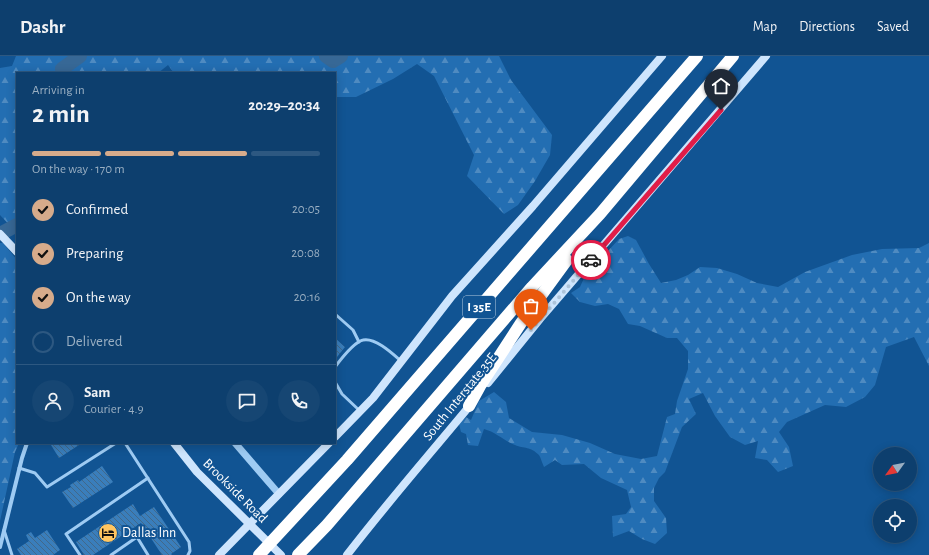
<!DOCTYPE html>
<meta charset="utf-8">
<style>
:root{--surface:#0d3f6e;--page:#164673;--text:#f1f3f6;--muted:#9aafc2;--line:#2d5881;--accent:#d6ab8b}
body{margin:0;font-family:"Alegreya Sans",sans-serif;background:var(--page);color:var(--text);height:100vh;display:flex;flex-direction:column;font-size:15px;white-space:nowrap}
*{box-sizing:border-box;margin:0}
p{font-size:13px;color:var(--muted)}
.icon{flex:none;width:22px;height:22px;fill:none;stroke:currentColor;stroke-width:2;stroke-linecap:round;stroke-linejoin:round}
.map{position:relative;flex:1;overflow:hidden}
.sheet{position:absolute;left:16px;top:16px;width:320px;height:372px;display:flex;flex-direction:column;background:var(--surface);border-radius:0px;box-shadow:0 2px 10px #0003,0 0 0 1px var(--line)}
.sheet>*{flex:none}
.needle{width:26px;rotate:237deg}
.buttons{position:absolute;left:873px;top:391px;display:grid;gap:8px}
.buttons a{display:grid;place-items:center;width:44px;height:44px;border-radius:50%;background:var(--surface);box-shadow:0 2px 10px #0003,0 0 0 1px var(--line);font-size:20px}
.pin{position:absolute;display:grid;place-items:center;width:34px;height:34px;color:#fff;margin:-41px -17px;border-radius:50% 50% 50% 0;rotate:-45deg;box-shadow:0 0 4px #0007}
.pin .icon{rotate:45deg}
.courier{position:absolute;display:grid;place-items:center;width:40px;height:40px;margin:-20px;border:3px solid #e11d48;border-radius:50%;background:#fff;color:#222;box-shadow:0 1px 5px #0007}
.overview em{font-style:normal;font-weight:700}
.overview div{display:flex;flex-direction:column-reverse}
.overview{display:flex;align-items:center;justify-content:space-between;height:68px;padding:0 16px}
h1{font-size:26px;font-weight:700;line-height:30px}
.bar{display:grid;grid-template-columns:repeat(4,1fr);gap:6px 4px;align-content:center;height:48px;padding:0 16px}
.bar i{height:5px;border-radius:3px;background:var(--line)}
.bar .current{background:var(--accent)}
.bar p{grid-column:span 4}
.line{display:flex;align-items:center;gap:10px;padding:0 16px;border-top:1px solid var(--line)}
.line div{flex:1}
.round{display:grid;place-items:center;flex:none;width:42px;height:42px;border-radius:21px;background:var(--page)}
ol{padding:0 16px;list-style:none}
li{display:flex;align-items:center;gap:12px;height:44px}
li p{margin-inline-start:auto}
li .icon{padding:4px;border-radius:50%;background:var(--accent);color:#111;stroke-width:4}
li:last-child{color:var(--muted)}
li i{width:22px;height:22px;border:2px solid var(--line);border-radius:50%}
header{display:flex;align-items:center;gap:24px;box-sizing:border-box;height:56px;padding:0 20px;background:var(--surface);border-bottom:1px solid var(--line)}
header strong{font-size:19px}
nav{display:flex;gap:22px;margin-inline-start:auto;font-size:14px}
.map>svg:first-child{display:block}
.forest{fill:url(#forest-firs)}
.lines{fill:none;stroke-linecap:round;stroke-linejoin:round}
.river{stroke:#376896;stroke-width:14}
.building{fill:url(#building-back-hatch)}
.service{stroke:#9ecbf3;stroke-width:3}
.minor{stroke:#9ecbf3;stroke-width:4}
.tertiary{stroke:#9ecbf3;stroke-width:7}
.secondary{stroke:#cee5fd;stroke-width:8}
.motorway{stroke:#fff;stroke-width:12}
.done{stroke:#acc3d9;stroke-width:4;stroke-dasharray:0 7.2}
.route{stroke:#e11d48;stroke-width:5}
.labels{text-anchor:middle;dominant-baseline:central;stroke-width:4;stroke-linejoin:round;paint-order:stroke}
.shield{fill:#115493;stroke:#b8ccdf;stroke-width:1}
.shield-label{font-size:13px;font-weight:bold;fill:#fff}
.street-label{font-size:14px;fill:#fff;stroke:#115493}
.poi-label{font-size:14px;fill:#fff;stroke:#115493;text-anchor:start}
</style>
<header>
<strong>Dashr</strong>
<nav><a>Map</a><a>Directions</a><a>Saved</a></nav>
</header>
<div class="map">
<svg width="929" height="499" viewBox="0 0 929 499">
<defs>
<pattern id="forest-firs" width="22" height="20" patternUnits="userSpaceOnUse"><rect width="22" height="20" fill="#236eb2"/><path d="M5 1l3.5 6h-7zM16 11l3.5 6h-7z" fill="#4f8bc1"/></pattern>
<pattern id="building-back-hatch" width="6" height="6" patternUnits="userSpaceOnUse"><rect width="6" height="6" fill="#3a7ebb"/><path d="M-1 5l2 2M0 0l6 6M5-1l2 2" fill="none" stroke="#426889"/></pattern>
</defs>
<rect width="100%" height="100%" fill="#115493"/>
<g class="forest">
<path d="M16 0H499L511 24 552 79 550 99 535 125 518 149 504 158 467 120 474 99 434 20 417 8 393 23 356 41H335V17H174L168 9 158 17H17V177L0 159V12L12 10Z"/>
<path d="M628 180 636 184 649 208 661 227 676 224 688 219 700 211 717 212 737 218 757 227 778 231 805 216 852 199 882 193 919 192 929 187V310L914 281 886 291 875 329 865 341 846 351 825 349 787 366 779 376 789 391 793 410 778 416 767 404 755 402 758 385 745 389 730 381 715 360 703 337 689 343 696 358 682 371 665 416 659 422 654 432V445L666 462 667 477 655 488 642 483 629 475 613 481 612 460 626 458 631 451 627 434 601 422 584 408 562 409 555 404 544 411C542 407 541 402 539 399 530 390 525 393 515 389 504 385 496 376 484 373L478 390 468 389 466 378 461 376 459 368 466 361 471 364 479 345 494 336 506 346 509 362 532 376 562 379 590 387 615 398 641 403 657 400 667 361 675 358 677 345 688 313V295L677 282H667L640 270 628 268 619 253 608 248 595 250 580 246 571 237 580 231 585 220 619 183Z"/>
<path d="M0 187H3L17 204V387H19L15 396 0 465Z"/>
</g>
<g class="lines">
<g class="river">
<path d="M326 0 333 5 341 0"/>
<path d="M63 17 62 13 80 0"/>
<path d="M0 178 17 169"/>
</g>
</g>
<g class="building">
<path d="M335 282 345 291 337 301 335 299Z"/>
<path d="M54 387H82L59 402 51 389Z"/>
<path d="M102 410 113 426 73 452 62 436 71 431 70 429 78 424 79 426Z"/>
<path d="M133 448 140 460 154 451 181 491 171 498 172 499H162L141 467 93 499H84L76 486Z"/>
<path d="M47 474 60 494 53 499H21L17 493 29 485 26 479 31 476 35 482Z"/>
</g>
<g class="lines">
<g class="service">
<path d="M335 258 353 274 359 286"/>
<path d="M335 311C341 303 354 286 363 284 375 281 393 298 401 305"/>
<path d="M335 326 342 338 360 355"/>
<path d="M125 387 189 486 190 495 188 499"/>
<path d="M19 412 35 417 47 431 116 387"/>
<path d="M4 474 12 499"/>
<path d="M80 499 66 478 148 422"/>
<path d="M111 499 137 481 148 499"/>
</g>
<path class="minor" d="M0 491 22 402 27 387"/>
<path class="tertiary" d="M235 387 279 438"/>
<g class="secondary">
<path d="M0 178 17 196"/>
<path d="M488 327 540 263 766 0"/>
<path d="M335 381 373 342 452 240 533 150 662 0"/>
<path d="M174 387 197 416 281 499"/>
<path d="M219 499 329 387"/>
<path d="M347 499C387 447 430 398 472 347"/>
</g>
<g class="motorway">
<path d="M469 350 480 330 521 267 567 204"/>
<path d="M259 499 347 404 697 0"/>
<path d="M298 499 327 469 532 231 600 158 733 0"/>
</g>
</g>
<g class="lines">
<path class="done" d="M531 274 591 204"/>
<path class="route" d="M591 204 721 54"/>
</g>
<defs>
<g id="hotel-disc" transform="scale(1)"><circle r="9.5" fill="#ffc560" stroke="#115493"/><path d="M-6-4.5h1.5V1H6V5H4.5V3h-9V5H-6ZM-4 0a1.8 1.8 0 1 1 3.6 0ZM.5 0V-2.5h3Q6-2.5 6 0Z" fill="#111"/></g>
</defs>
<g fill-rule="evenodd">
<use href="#hotel-disc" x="108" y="477"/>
</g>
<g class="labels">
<rect class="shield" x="463" y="240" width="32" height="22" rx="3"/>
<g class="shield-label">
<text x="479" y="251">I 35E</text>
</g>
<g class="street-label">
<text transform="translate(460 341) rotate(-51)">South Interstate 35E</text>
<text transform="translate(235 435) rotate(45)">Brookside Road</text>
</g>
<g class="poi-label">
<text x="122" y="477">Dallas Inn</text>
</g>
</g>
</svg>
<div class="buttons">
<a><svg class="needle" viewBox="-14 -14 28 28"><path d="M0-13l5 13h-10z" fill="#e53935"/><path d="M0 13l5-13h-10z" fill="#9aafc2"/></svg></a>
<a><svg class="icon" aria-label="locate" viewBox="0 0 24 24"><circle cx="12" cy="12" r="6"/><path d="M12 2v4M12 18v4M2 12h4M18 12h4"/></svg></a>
</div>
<div class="pin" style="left:531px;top:274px;background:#ea580c"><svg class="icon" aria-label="bag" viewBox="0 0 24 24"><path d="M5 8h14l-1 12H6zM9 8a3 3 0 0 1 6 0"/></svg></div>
<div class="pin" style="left:721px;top:54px;background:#1f2937"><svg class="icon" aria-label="home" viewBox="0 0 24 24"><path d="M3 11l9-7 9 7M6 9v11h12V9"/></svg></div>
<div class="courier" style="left:591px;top:204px"><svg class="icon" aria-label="car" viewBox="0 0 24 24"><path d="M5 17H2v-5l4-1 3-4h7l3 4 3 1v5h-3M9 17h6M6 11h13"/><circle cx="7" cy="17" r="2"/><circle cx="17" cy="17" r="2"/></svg></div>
<section class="sheet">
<div class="overview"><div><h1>2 min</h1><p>Arriving in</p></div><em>20:29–20:34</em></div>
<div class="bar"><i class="current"></i><i class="current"></i><i class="current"></i><i></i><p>On the way · 170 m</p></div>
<ol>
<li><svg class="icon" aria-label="check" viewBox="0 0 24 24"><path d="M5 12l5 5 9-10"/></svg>Confirmed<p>20:05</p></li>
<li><svg class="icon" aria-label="check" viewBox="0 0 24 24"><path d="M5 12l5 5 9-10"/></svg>Preparing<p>20:08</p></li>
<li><svg class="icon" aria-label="check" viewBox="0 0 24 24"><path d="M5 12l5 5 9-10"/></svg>On the way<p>20:16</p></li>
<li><i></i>Delivered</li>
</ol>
<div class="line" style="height:72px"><a class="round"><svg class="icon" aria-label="person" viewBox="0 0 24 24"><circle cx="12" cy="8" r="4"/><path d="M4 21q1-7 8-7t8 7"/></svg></a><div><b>Sam</b><p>Courier · 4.9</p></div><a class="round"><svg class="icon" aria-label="chat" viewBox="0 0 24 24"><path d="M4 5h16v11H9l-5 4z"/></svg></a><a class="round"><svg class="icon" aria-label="phone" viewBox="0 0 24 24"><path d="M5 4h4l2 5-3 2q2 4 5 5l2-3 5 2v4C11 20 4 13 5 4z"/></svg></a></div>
</section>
</div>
